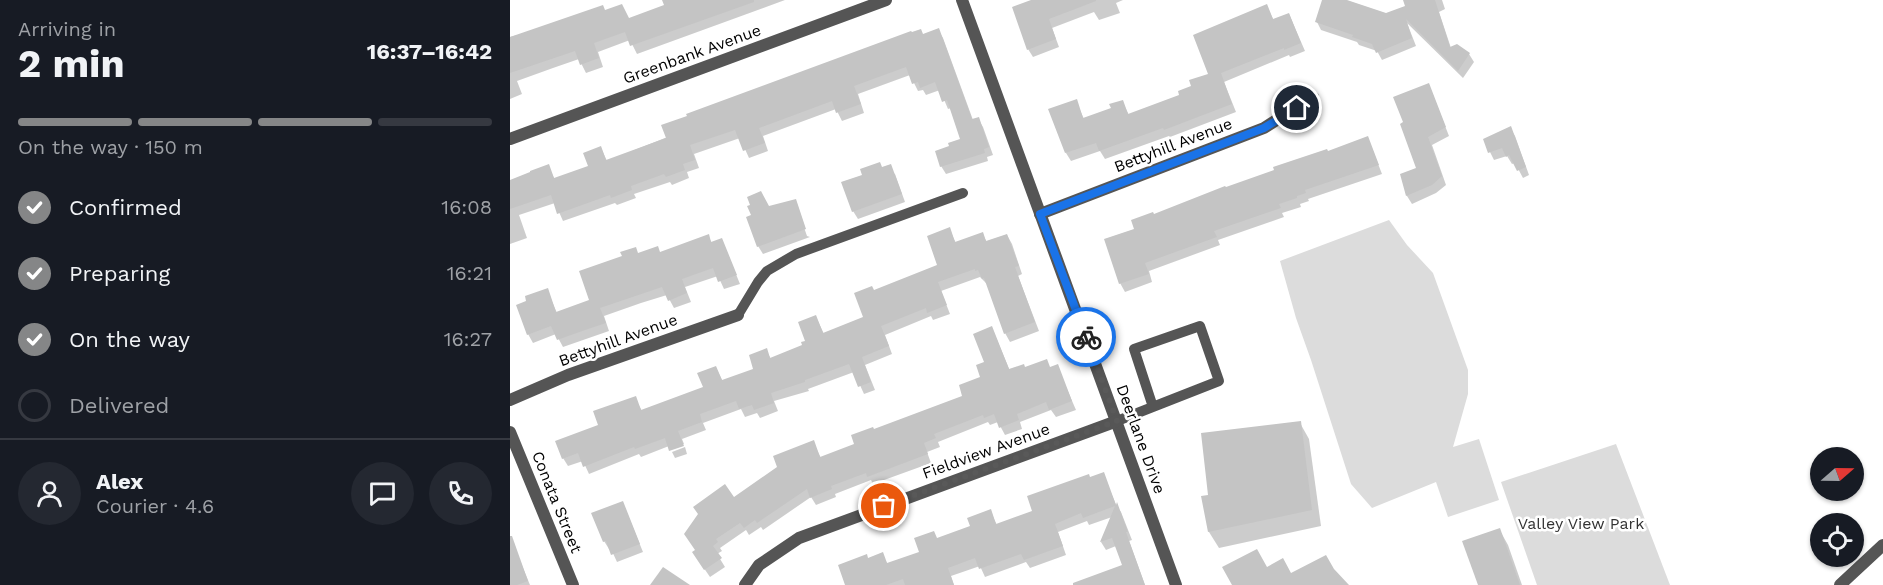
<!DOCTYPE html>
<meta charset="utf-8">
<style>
:root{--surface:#171b24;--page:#242831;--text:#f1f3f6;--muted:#9ea1a6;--line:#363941;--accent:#858687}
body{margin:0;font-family:"Work Sans",sans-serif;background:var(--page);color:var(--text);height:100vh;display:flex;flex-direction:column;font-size:22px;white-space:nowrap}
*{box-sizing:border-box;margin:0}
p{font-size:20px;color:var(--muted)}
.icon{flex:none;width:33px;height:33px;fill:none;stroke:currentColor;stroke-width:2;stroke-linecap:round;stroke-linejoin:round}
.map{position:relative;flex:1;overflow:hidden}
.panel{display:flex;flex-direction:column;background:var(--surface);width:510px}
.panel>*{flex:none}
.needle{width:39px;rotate:70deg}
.fabs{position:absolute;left:1300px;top:447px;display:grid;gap:12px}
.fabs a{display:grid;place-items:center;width:54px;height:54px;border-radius:50%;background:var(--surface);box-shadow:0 2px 4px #0004;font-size:30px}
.pin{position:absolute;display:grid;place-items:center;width:51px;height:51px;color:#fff;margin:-26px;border:3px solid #fff;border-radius:50%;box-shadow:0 2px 6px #0007}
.courier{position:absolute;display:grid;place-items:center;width:60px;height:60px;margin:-30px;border:4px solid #1a73e8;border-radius:50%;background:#fff;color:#222;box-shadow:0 2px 8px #0007}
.head em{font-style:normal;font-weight:700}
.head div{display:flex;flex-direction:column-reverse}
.head{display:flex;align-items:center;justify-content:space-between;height:102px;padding:0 18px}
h1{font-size:39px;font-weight:700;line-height:45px}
.bar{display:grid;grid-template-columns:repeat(4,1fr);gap:9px 6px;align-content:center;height:72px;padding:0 18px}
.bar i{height:8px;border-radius:4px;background:var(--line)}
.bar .active{background:var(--accent)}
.bar p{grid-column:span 4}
.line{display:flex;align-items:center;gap:15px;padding:0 18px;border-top:2px solid var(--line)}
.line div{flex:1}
.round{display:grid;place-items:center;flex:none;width:63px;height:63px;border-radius:32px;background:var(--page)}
ol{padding:0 18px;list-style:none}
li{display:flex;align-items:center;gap:18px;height:66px}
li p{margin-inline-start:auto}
li .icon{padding:6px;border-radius:50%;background:var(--accent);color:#fff;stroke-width:4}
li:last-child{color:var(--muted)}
li i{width:33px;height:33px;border:3px solid var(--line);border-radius:50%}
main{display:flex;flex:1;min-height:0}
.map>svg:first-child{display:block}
.green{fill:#dcdcdc}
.shadow{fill:#0003}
.building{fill:#c4c4c4}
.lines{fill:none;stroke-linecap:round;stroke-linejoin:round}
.service{stroke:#555;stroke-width:10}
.minor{stroke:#555;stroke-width:12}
.done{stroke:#595959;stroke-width:6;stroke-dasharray:0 10.8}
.route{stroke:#1a73e8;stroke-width:8}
.labels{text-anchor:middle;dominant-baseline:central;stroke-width:5;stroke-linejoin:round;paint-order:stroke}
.street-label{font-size:16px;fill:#000;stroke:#fff}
.park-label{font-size:16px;fill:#333;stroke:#fff}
</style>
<main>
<section class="panel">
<div class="head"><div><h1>2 min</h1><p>Arriving in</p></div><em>16:37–16:42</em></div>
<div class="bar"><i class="active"></i><i class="active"></i><i class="active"></i><i></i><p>On the way · 150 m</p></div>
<ol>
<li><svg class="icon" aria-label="check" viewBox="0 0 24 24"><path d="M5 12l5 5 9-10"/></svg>Confirmed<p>16:08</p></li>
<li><svg class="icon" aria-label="check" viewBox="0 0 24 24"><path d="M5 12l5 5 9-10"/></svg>Preparing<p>16:21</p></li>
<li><svg class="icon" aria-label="check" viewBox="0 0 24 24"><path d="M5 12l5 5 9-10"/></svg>On the way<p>16:27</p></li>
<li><i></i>Delivered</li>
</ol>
<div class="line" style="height:108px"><a class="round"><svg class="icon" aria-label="person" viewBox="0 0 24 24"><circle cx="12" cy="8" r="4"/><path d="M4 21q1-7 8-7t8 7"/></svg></a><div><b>Alex</b><p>Courier · 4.6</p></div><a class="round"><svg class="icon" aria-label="chat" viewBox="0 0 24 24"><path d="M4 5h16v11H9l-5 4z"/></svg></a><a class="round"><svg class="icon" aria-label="phone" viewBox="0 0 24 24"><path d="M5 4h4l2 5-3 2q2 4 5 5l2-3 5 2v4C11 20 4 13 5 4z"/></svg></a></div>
</section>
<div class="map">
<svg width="1373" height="585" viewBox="0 0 1373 585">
<rect width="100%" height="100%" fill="#fff"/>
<g class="green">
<path d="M879 220 897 245 923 273 958 370V394L943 447 969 439 989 500 938 517 926 482 862 508 841 484 801 360 786 318 770 261Z"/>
<path d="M1106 444 1160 585H1027L991 482Z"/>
</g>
<g class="shadow">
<path d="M154 0H275L127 54 120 40 88 52 93 67 76 73 69 59 43 68 7 81 12 94 0 99V37L95 12 119 19 156 6Z"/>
<path d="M525 0H613L606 3 610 13 589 20 584 12 542 28 549 47 523 57 518 49Z"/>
<path d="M814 0H832L876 15 897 7 895 0H932L935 9 929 12 941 48 959 54 964 62 953 78 897 23 906 46 872 60 867 51 849 45 847 42 811 30 807 22Z"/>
<path d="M756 5 764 21 779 14 795 51 780 57 779 55 714 82 726 112 660 137 659 136 595 159 590 151 561 161 556 153 566 101 574 119 603 109 612 101 619 115 671 96 699 74Z"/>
<path d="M428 30 433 38 463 120 468 119 473 127 483 155 477 157 478 161 436 174 431 166 441 147 452 140 441 108 438 109 430 90 416 95 413 90 408 91 400 75 348 94 354 113 332 121 326 109 253 136 258 151 239 158 230 138 184 154 189 168 177 172 179 178 162 185 160 182 124 194 126 198 107 205 105 203 53 221 45 203 9 215 17 238 0 244V181L38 166 45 180 80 167 91 148 97 161Z"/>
<path d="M919 85 939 136 922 145 936 185 926 193 902 204 897 196 891 175 908 169Z"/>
<path d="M1000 128 1005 136 1019 175 1013 178 1005 163 1002 164 997 156 984 160 980 152Z"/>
<path d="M858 138 872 174 798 199 799 201 790 204 791 207 772 213 774 217 708 240 710 245 639 271 642 282 615 292 610 283 626 230 644 216Z"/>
<path d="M372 169 385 174 395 202 348 219 343 211Z"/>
<path d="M287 207 297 236 300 237 253 254 248 246Z"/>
<path d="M439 229 446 243 472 234 477 242 497 235 502 244 512 274 508 276 529 331 500 342 495 333 479 286 470 277 431 291 440 314 423 320 421 316 375 335 382 354 355 365 365 390 354 394 344 372 298 389 299 391 264 401 268 411 250 418 247 413 235 417 231 409 193 423 196 430 172 439 174 444 160 449 159 446 131 457 129 454 79 474 73 461 58 466 53 458 90 426 125 398 132 411 195 388 206 368 213 382 245 369 256 350 261 359 294 346 306 317 314 334 355 318 364 291 429 266Z"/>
<path d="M198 236 202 243 212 240 230 284 214 289 208 276 175 287 181 302 164 308 157 295 131 303 94 316 99 331 53 347 46 334 23 343 18 334 37 290 47 313 81 300 128 255 150 253Z"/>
<path d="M482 328 500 371 540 369 547 366 566 410 546 417 541 410 510 422 512 429 495 435 488 422 480 425 478 422 428 442 430 447 417 452 421 463 363 484 361 480 325 494 326 497 306 505 301 497 253 530 251 527 239 535 236 530 210 548 212 551 207 554 215 567 200 577 189 561 224 499 303 442 311 458 346 445 363 430 454 397 472 378Z"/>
<path d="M790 423 799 439 811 526 709 548 699 532 700 496Z"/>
<path d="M175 447 177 454 165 458 162 452Z"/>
<path d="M593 474 607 507 611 512 622 540 619 541 635 585H567L614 566 606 546 596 550 591 542 602 517 579 525 577 521 548 532 556 555 520 568 516 562 475 577 470 566 441 576 444 585H337L358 559 372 554 378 565 411 553 427 539 462 527 480 511 487 525 524 511 580 479Z"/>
<path d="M113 503 133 552 107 562 101 549H99L94 541Z"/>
<path d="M989 529 998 545 1012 585H969Z"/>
<path d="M11 563 20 585H0V567Z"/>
</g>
<g class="building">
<path d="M152 0H244V2L120 46 115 32 84 43 89 58 70 65 65 51 0 73V37L93 5 95 10 112 4 119 18 154 5Z"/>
<path d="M521 0H586V1L539 19 546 39 517 50 502 7Z"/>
<path d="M812 0H837L876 13 895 6 893 0H925L940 47 947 44 960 53 948 71 896 19 902 38 866 53 862 44 842 37 843 35 805 22Z"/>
<path d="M757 4 763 19 779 13 791 43 774 50V48L711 73 722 104 654 130 653 128 589 151 586 143 555 153 538 109 567 99 573 118 601 108 599 104 613 100 618 114 669 95 668 91 681 86 679 80 698 74 683 35Z"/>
<path d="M429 28 462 119 469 117 479 147 474 149 475 153 430 167 425 151 439 146 438 143 450 139 437 100 432 102 425 82 410 88 408 82 402 84 396 67 344 86 351 104 326 113 322 101 249 128 255 143 233 151 225 130 180 145 185 160 173 164 175 170 156 177 154 174 121 186 122 190 101 198 100 195 47 214 41 195 0 209V180L20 172V171L39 164 44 178 78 166 73 153 91 146 96 160 156 138 151 125 177 116 176 114 401 31 402 32 411 29 413 34Z"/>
<path d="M919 83 936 127 918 137 932 176 922 185 896 196 890 174 906 168 890 124 893 122 883 97Z"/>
<path d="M1001 126 1016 167 1007 171 999 155 996 157 992 148 978 153 973 139Z"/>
<path d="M858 136 869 165 795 190 796 193 787 196V198L769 204 771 208 704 231 707 237 635 263 639 274 609 284 594 239 624 229 621 220 643 212 644 214 715 186 716 187 764 170 763 167 817 149 818 151Z"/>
<path d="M370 162 372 167 381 164 392 194 342 212 331 182 352 175 350 169Z"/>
<path d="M251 191 259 206 286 199 296 229 247 247 236 217 241 215 237 206 240 205 237 197Z"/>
<path d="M440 227 445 242 473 232 476 241 497 234 509 266 505 267 525 322 494 334 474 278 472 279 468 270 465 271V269L428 282 437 305 417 313 416 308 371 326 379 346 352 357 361 382 348 387 339 364 295 380V382L261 393 264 403 244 410 242 405 229 409 226 401 190 414 192 422 168 431 174 446 159 451 155 438 125 449 124 447 73 467 68 453 52 459 45 441 88 425 83 411 126 396 131 410 193 387 187 373 206 366 212 380 243 369 239 355 257 348 260 358 292 345 291 342 295 341 288 322 306 315 313 333 353 317 344 293 362 286 364 290 427 265 417 236Z"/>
<path d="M199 234 201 242 212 238 227 275 208 282 203 268 172 279 177 293 158 301 152 287 90 308 96 323 78 329 47 340 41 326 17 335 6 305 16 301 15 296 38 288 46 312 79 300 69 271 112 256 110 252 126 247 128 253 148 246 150 252Z"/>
<path d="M482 326 499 369 514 364 515 367 537 359 540 367 548 364 562 401 539 410 536 402 507 414 509 420 489 428 484 414 474 418 473 415 424 434 426 438 414 443 418 454 357 477 356 473 321 486 322 489 300 498 297 489 247 523 245 520 234 528 230 523 206 539 208 542 203 546 212 558 194 570 182 552 185 550 174 534 188 514 183 507 215 484 224 497 267 467 263 456 304 440 310 457 344 444 341 435 363 427 364 429 452 396 449 385 470 377 466 365 474 362 463 334Z"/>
<path d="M791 421 802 510 698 532 691 496 698 495 691 433Z"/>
<path d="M594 472 606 505 607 502 618 532H616L635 585H563V583L612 565 602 538 590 542 605 506 573 518 571 513 545 524 553 546 514 560 511 554 469 569 465 558 438 568 444 585H395L393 579 376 585H335L328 565 357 554 358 558 373 552 377 563 409 552 404 538 424 531 427 538 460 526 457 518 481 509 486 524 522 511 517 496 579 474 580 477Z"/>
<path d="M113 501 130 544 101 555 96 541 93 542 81 513Z"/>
<path d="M990 528 1010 585H968L952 541Z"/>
<path d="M0 536H2L18 581 7 585H0Z"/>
<path d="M747 549 757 567 773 558 781 573 816 555 824 569 839 585H722L712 567Z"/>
<path d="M153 567 180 585H140Z"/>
</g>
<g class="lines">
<g class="service">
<path d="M228 315 248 282 257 271 286 254 453 193"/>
<path d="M607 421 709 381 690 326 624 349 643 407"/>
</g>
<g class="minor">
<path d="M452 0 666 585"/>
<path d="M0 139 376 0"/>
<path d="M530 214 754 128 803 97"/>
<path d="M0 400 58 375 228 315"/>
<path d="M0 432 63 585"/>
<path d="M235 585 249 565 289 538 607 421"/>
<path d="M1330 585 1373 545"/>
</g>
</g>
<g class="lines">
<path class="done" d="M374 506 607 421 576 337"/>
<path class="route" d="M576 337 530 214 754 128 787 108"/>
</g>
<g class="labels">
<g class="street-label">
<text transform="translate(182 54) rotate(-20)">Greenbank Avenue</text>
<text transform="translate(663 145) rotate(-21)">Bettyhill Avenue</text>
<text transform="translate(108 340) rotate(-20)">Bettyhill Avenue</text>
<text transform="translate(631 439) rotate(70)">Deerlane Drive</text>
<text transform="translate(476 451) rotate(-20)">Fieldview Avenue</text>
<text transform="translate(47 502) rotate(68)">Conata Street</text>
</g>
<g class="park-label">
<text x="1071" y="523">Valley View Park</text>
</g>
</g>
</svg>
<div class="fabs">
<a><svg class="needle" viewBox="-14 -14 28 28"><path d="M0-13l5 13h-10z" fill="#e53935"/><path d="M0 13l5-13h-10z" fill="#9ea1a6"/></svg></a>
<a><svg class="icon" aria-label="locate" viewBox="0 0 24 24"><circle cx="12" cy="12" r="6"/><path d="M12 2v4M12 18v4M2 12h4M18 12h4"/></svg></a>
</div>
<div class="pin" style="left:374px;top:506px;background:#ea580c"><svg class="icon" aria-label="bag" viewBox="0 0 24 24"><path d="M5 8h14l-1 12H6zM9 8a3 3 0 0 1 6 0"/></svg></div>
<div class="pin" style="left:787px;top:108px;background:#1f2937"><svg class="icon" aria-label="home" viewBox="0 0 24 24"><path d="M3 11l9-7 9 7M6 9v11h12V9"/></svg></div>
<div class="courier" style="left:576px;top:337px"><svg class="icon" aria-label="bike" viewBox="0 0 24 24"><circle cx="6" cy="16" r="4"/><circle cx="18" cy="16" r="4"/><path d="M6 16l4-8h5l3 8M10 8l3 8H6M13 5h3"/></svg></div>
</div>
</main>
